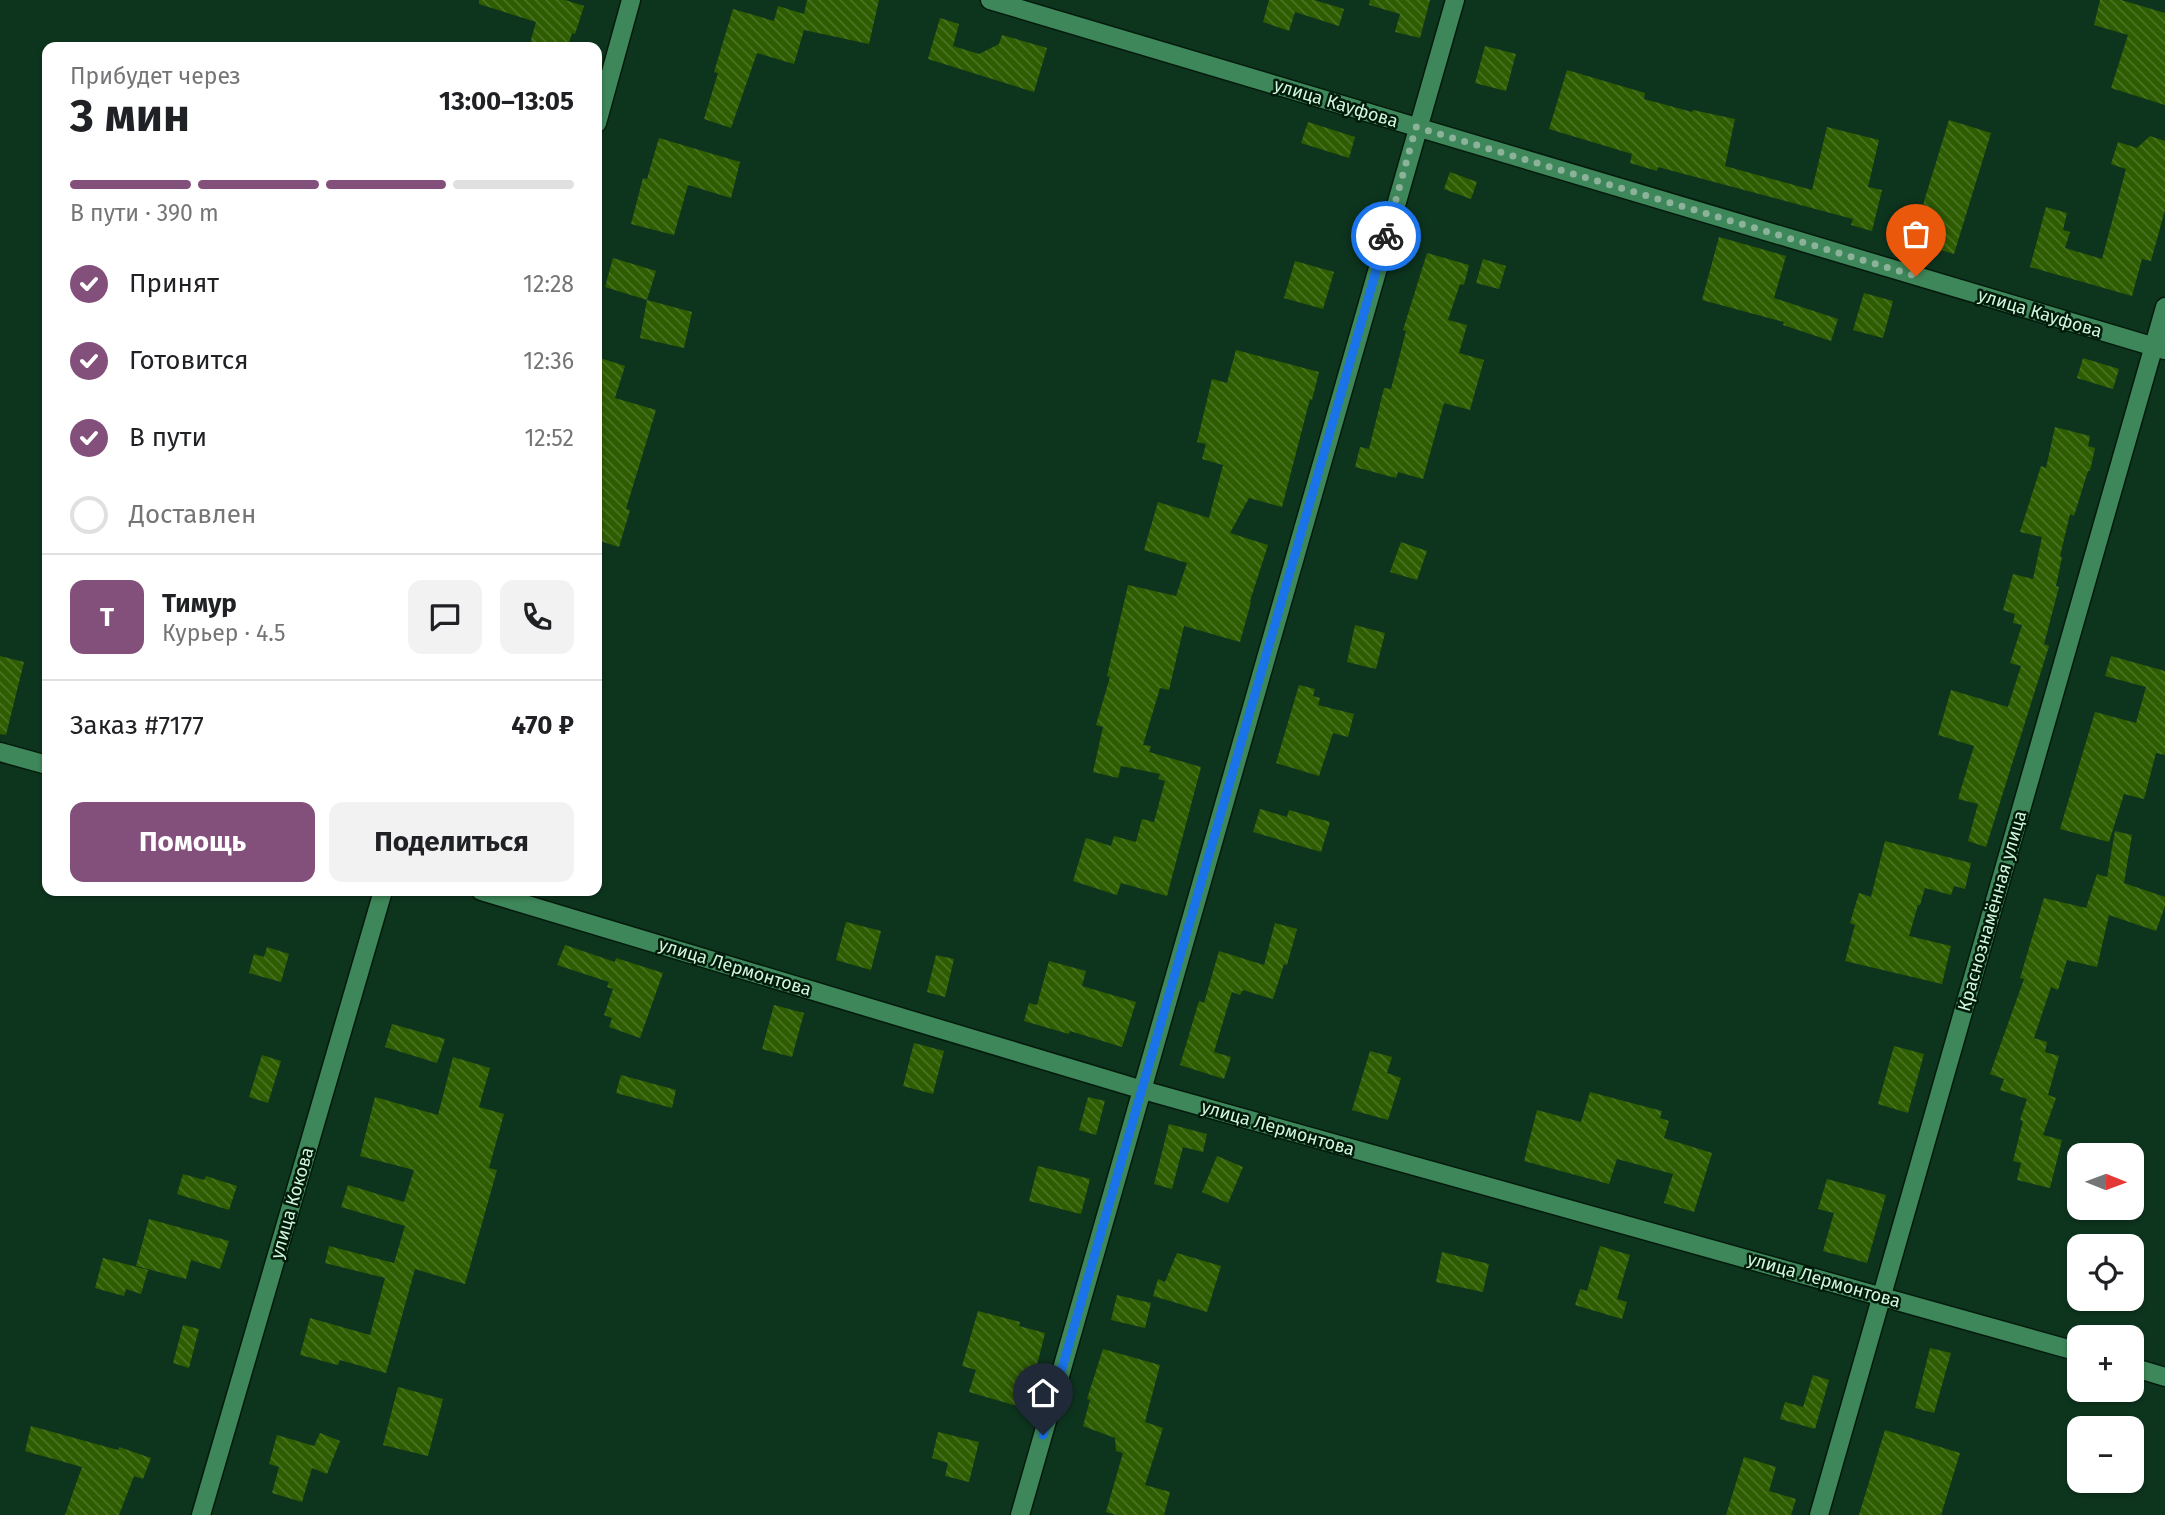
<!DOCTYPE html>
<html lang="ru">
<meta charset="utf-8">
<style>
:root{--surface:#fff;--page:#f2f2f2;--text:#202124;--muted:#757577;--line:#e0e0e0;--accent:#834f7b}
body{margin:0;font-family:"Fira Sans",sans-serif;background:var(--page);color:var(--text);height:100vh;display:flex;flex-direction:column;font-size:26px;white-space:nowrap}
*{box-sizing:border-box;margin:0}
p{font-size:23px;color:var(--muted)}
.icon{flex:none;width:38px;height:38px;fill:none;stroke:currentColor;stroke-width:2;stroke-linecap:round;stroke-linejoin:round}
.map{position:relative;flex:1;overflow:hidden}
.side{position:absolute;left:42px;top:42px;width:560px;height:854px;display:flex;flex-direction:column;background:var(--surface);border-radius:14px;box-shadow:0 2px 5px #0004}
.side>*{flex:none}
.needle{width:46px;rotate:91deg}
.fabs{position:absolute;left:2067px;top:1143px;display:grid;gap:14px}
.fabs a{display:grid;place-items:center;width:77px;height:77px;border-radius:14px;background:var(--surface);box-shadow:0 2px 5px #0004;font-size:35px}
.pin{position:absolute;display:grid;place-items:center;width:60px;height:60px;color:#fff;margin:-72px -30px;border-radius:50% 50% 50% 0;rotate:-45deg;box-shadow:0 0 7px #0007}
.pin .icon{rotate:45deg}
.courier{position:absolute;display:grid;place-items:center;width:70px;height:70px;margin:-35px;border:5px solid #1a73e8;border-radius:50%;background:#fff;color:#222;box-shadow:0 2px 9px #0007}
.overview em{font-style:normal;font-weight:700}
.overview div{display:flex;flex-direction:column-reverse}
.overview{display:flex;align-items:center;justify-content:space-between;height:119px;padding:0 28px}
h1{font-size:46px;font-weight:700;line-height:52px}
.bar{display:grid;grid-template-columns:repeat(4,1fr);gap:10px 7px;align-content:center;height:84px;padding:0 28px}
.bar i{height:9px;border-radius:5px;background:var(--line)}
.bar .selected{background:var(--accent)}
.bar p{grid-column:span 4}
.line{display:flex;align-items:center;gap:18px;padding:0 28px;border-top:2px solid var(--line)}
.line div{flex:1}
.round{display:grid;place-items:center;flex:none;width:74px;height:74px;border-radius:14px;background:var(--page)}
ol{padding:0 28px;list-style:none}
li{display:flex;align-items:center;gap:21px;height:77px}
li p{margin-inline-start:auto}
li .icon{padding:7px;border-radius:50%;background:var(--accent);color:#fff;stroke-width:4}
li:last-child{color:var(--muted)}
li i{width:38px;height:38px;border:4px solid var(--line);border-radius:50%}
.primary-button{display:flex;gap:14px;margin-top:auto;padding:14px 28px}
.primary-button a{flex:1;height:80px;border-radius:14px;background:var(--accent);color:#fff;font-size:28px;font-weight:700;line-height:80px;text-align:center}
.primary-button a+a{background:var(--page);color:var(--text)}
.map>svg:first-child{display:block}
.building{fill:url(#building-back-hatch)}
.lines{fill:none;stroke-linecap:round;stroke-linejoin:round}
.minor-casing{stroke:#041a0c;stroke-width:21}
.minor{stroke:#3e875a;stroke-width:18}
.done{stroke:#8db29a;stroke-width:7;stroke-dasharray:0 12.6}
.route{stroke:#1a73e8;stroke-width:9}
.labels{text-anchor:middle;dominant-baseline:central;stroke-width:5;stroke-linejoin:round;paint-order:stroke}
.street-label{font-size:18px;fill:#d2f6dd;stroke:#001b09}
</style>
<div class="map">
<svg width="2165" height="1515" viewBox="0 0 2165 1515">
<defs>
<pattern id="building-back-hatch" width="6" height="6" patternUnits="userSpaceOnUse" patternTransform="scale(1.75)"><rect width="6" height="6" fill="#2e5c00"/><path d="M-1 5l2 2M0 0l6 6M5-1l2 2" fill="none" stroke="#4b7425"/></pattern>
</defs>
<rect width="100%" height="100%" fill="#0d351e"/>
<g class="building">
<path d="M479 0H565L584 6 575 34 572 33 568 47H529L536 22 479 4Z"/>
<path d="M807 0H879L869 44 804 30 794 64 757 53 731 128 704 119 718 73 714 72 733 9 774 21 778 6 804 14Z"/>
<path d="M1269 0H1314L1344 9 1339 26 1295 12 1289 31 1263 22Z"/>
<path d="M1370 0H1430L1420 38 1395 32 1400 14 1369 5Z"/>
<path d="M2100 0H2121L2165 13V105L2111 88 2128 35 2094 25Z"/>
<path d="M940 18 959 24 953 46 979 54 999 44 1002 35 1047 48 1034 92 928 59Z"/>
<path d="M1485 46 1516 54 1506 91 1475 83Z"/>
<path d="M1567 70 1645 93 1644 99 1692 112 1693 110 1735 119 1725 166 1812 190 1827 127 1879 140 1868 187 1882 190 1872 231 1851 225 1853 219 1658 167 1657 171 1630 163 1632 154 1549 129Z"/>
<path d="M1949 120 1991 133 1954 254 1928 246 1934 226 1918 221Z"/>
<path d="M1308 122 1355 137 1349 158 1301 143Z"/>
<path d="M2150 136 2165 141V210L2151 261 2142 259 2132 296 2030 267 2046 207 2067 213 2063 230 2070 232 2065 248 2102 259 2126 169 2111 164 2118 142 2137 148Z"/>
<path d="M659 138 740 162 731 198 688 185 674 235 631 224 643 178 647 179Z"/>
<path d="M1450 172 1477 182 1471 199 1444 189Z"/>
<path d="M1719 237 1786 256 1774 298 1838 319 1831 341 1783 325 1784 322 1702 300Z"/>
<path d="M1427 253 1469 265 1464 285 1460 284 1448 320 1467 325 1459 353 1484 360 1470 410 1444 403 1423 479 1398 472 1396 478 1355 467 1360 447 1369 449 1384 388 1391 389 1406 331 1403 330Z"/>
<path d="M613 258 656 271 647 300 605 287Z"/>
<path d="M1483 259 1506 266 1499 289 1476 283Z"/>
<path d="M1295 261 1334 272 1323 309 1284 298Z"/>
<path d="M1864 293 1893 301 1883 338 1853 330Z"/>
<path d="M647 300 692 312 684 348 640 338Z"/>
<path d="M1236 350 1319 372 1312 400 1310 399 1282 507 1249 498 1230 533 1268 545 1250 601 1251 602 1240 642 1184 626 1169 690 1160 688 1143 745 1151 746 1149 752 1201 767 1167 896 1121 883 1117 895 1073 881 1086 838 1111 846 1114 836 1136 842 1142 819 1154 822 1165 781 1158 779 1160 774 1121 766 1118 778 1093 772 1103 727 1096 725 1110 677 1107 676 1128 585 1176 596 1187 563 1144 550 1158 502 1209 518 1223 465 1202 459 1206 444 1197 442 1212 379 1227 383Z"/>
<path d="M597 357 625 366 615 398 656 410 626 509 630 510 619 547 597 540Z"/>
<path d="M2083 358 2119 369 2113 389 2077 378Z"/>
<path d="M2055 427 2090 436 2088 446 2095 448 2090 471H2088L2074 516 2070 514 2060 556 2062 557 2056 586 2059 587 2044 644 2049 646 1986 847 1968 841 1978 804 1958 799 1974 746 1938 735 1951 690 2008 707 2021 666 2010 663 2022 625 2013 623 2015 614 2003 610 2013 574 2033 579 2042 537 2020 532 2041 466 2046 468Z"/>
<path d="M1401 542 1427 551 1417 580 1390 572Z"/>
<path d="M1355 625 1385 633 1376 669 1347 662Z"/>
<path d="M0 656 24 662 6 735 0 734Z"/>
<path d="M2111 656 2165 671V755L2156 753 2144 799 2124 794 2109 842 2060 829 2095 712 2136 723 2146 687 2105 676Z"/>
<path d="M1299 685 1315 689 1313 696 1320 698 1318 705 1354 714 1348 737 1333 733 1319 776 1276 763Z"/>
<path d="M1260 809 1287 817 1289 810 1330 822 1321 852 1253 832Z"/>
<path d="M2115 831 2132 835 2124 883 2165 897V906L2156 931 2109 915 2097 967 2067 960 2058 990 2051 987 2034 1038 2047 1042 2045 1052 2059 1056 2048 1095 2056 1098 2043 1135 2062 1140 2050 1188 2017 1180 2021 1163 2013 1161 2023 1121 2020 1120 2027 1099 2000 1090 2004 1079 1990 1074 2024 979 2020 978 2044 898 2086 908 2097 874 2107 877Z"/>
<path d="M1885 841 1971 863 1965 889 1954 886 1951 895 1925 888 1920 905H1918L1909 936 1951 946 1942 984 1845 961 1855 925 1850 923 1859 893 1871 897Z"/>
<path d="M846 922 881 931 871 970 836 960Z"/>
<path d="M1275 923 1297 929 1287 965 1284 964 1273 999 1243 990 1240 995 1232 992 1214 1052 1231 1057 1224 1079 1180 1065 1199 1001 1204 1003 1219 951 1264 965Z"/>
<path d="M565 945 615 962 616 958 663 973 640 1038 609 1027 612 1018 604 1015 613 989 607 987 609 982 557 965Z"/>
<path d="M267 947 289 954 281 982 249 973 254 954 264 957Z"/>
<path d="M936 955 954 959 945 997 927 992Z"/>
<path d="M1049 961 1086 971 1082 986 1136 1002 1122 1047 1070 1031 1069 1034 1024 1021 1029 1003 1037 1005Z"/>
<path d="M774 1005 804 1013 792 1057 762 1049Z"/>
<path d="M392 1024 445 1039 437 1063 385 1047Z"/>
<path d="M914 1043 944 1051 933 1094 903 1086Z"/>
<path d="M1894 1046 1924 1054 1908 1113 1878 1104Z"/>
<path d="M1370 1051 1392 1057 1387 1073 1401 1078 1388 1120 1352 1110Z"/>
<path d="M262 1055 281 1061 268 1103 249 1097Z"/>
<path d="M453 1057 490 1068 479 1107 504 1114 489 1168 497 1170 465 1284 415 1269 386 1373 340 1360 338 1365 300 1355 310 1318 370 1335 385 1278 325 1263 329 1246 394 1263 405 1226 341 1207 348 1185 404 1202 414 1170 360 1156 375 1097 438 1115Z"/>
<path d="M621 1075 676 1090 672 1108 616 1093Z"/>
<path d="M1590 1092 1662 1111 1660 1118 1669 1121 1664 1138 1712 1153 1694 1212 1664 1203 1673 1174 1617 1159 1609 1184 1524 1161 1537 1110 1581 1122Z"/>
<path d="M1088 1097 1105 1101 1096 1135 1079 1130Z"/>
<path d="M1169 1124 1207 1134 1203 1152 1183 1147 1172 1189 1154 1184Z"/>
<path d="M1217 1156 1243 1167 1228 1203 1202 1192Z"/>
<path d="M1038 1166 1090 1179 1081 1214 1029 1201Z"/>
<path d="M183 1174 204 1180 206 1176 237 1186 229 1210 177 1194Z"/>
<path d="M1827 1179 1886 1195 1867 1263 1823 1251 1834 1213 1818 1209Z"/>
<path d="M149 1219 229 1241 220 1269 191 1260 186 1279 136 1266Z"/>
<path d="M1600 1246 1630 1255 1617 1299 1627 1302 1622 1319 1575 1305 1580 1289 1587 1291Z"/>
<path d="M1442 1252 1489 1264 1483 1292 1436 1282Z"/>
<path d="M1177 1253 1221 1266 1207 1312 1153 1296 1158 1279 1165 1282Z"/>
<path d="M103 1258 148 1270 141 1294 126 1289 124 1296 95 1288Z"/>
<path d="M1117 1295 1151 1303 1145 1328 1111 1320Z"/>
<path d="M978 1311 1020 1322 1019 1326 1045 1333 1036 1369 1032 1368 1021 1407 969 1392 976 1370 962 1366Z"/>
<path d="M183 1325 199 1329 189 1368 173 1363Z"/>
<path d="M1930 1348 1951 1353 1934 1413 1915 1408Z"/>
<path d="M1103 1349 1160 1365 1145 1422 1163 1428 1145 1485 1170 1492 1164 1515H1116L1106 1512 1123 1453 1116 1451 1115 1438 1083 1426 1090 1400 1087 1399Z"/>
<path d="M1813 1375 1829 1380 1815 1429 1780 1419 1785 1402 1803 1407Z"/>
<path d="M398 1387 443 1399 428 1456 383 1445Z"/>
<path d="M31 1426 118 1450 119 1447 151 1458 143 1479 134 1476 119 1515H65L82 1467 25 1451Z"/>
<path d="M1885 1430 1960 1453 1941 1515H1859Z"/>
<path d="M938 1432 979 1442 969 1482 945 1476 948 1463 932 1458Z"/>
<path d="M320 1433 340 1441 327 1474 312 1468 302 1502 272 1493 279 1467 269 1464 277 1435 314 1446Z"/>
<path d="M1744 1457 1776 1467 1769 1491 1796 1499 1791 1515H1726Z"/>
</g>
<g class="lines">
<g class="minor-casing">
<g id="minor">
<path d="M990 0 2165 350"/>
<path d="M597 123 631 0"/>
<path d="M0 752 47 765"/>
<path d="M481 891 1143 1090 2079 1352"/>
<path d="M2132 1367 2165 1377"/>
<path d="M201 1515 383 891"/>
<path d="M1020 1515 1455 0"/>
<path d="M1819 1515 2165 307"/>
</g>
</g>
<use href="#minor" class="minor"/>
</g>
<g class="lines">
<path class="done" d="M1386 236 1416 127 1916 276"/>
<path class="route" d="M1043 1435 1386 236"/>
</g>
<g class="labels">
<g class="street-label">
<text transform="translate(1336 103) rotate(17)">улица Кауфова</text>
<text transform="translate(2040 313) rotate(17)">улица Кауфова</text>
<text transform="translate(1992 911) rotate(-74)">Краснознамённая улица</text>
<text transform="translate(735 967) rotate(17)">улица Лермонтова</text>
<text transform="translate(1278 1128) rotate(16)">улица Лермонтова</text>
<text transform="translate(292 1203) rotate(-74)">улица Кокова</text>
<text transform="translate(1824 1280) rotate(16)">улица Лермонтова</text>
</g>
</g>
</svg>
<div class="fabs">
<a><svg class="needle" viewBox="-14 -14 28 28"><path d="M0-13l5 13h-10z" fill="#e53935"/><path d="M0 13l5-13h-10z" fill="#757577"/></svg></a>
<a><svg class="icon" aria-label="locate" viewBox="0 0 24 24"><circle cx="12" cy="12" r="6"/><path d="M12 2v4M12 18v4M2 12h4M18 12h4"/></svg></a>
<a>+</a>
<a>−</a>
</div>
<div class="pin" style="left:1916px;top:276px;background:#ea580c"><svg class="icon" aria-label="bag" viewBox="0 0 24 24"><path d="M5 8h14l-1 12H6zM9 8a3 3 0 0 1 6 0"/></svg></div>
<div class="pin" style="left:1043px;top:1435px;background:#1f2937"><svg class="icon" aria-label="home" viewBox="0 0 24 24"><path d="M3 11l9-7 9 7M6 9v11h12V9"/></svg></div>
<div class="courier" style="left:1386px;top:236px"><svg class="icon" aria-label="bike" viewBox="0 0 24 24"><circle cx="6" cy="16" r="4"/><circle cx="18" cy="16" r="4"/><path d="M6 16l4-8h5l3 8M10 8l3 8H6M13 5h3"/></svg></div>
<section class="side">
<div class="overview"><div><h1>3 мин</h1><p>Прибудет через</p></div><em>13:00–13:05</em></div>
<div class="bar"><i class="selected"></i><i class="selected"></i><i class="selected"></i><i></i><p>В пути · 390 m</p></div>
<ol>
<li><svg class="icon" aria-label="check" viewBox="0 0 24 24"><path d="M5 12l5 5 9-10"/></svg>Принят<p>12:28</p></li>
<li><svg class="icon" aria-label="check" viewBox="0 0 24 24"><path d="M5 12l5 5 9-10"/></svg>Готовится<p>12:36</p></li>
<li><svg class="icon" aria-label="check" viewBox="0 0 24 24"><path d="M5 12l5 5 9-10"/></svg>В пути<p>12:52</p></li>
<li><i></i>Доставлен</li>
</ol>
<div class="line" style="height:126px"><b class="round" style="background:var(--accent);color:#fff">Т</b><div><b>Тимур</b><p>Курьер · 4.5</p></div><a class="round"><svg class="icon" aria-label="chat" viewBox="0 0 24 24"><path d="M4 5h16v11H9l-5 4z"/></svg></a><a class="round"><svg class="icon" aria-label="phone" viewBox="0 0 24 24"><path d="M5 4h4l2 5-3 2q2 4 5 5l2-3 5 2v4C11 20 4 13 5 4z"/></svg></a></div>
<div class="line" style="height:91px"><div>Заказ #7177</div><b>470 ₽</b></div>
<div class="primary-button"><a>Помощь</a><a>Поделиться</a></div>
</section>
</div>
